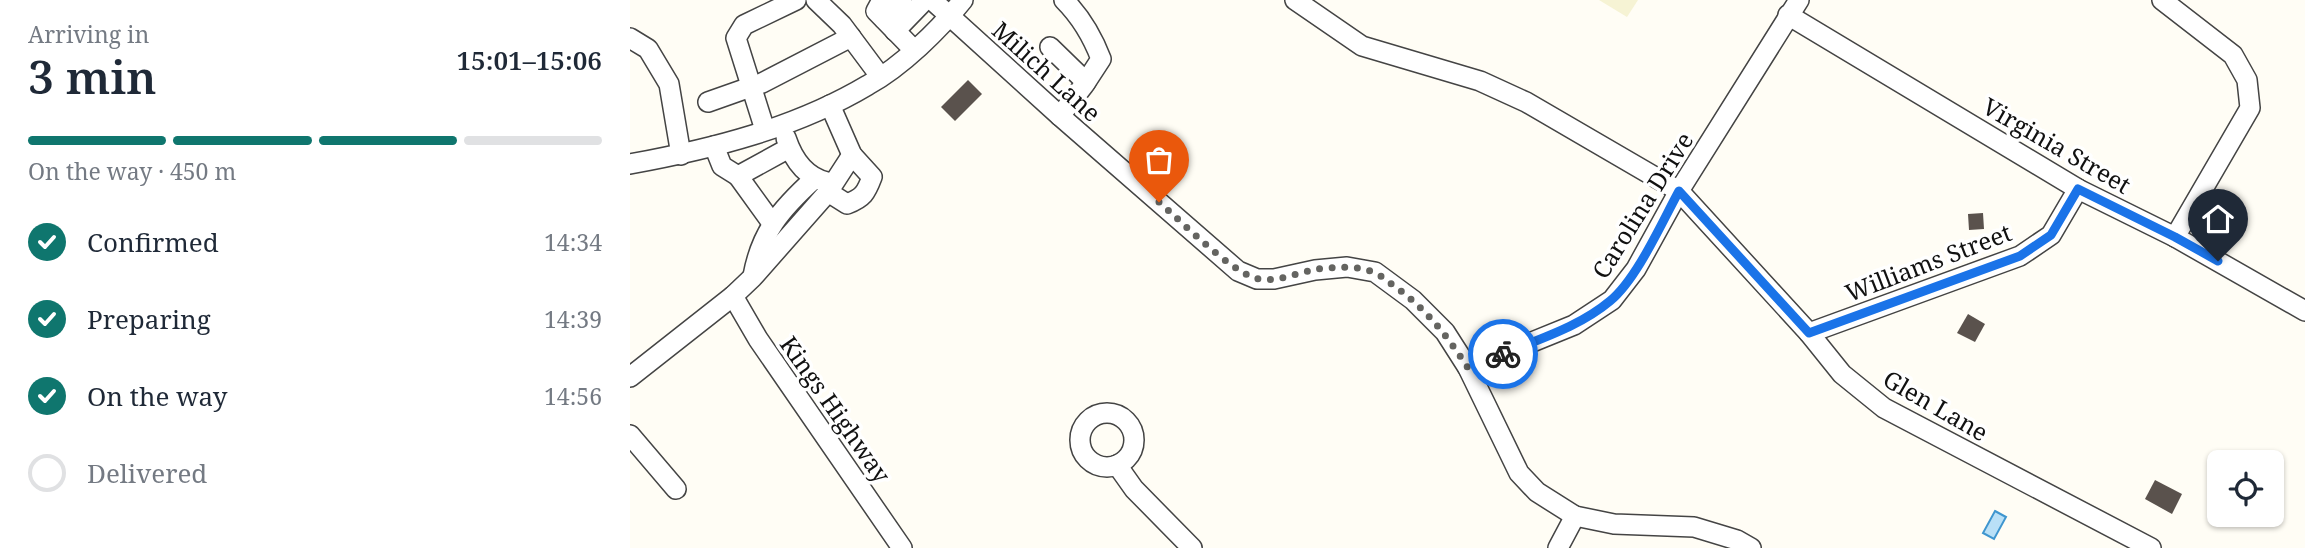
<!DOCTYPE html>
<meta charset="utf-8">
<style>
:root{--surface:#fff;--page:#f2f2f3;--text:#1f2937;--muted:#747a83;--line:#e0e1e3;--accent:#0f766e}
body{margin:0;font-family:"Noto Serif",serif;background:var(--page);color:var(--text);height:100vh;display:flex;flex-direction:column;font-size:26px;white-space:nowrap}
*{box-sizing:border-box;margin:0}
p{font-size:23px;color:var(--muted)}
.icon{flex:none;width:38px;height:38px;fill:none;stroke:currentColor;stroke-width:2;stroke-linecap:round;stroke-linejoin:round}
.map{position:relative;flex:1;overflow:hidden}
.details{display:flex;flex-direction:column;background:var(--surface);width:630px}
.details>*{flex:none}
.tools{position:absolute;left:1577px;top:450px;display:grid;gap:14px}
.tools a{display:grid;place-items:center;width:77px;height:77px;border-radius:10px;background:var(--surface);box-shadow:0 2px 5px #0004;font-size:35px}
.pin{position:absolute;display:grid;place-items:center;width:60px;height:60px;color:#fff;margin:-72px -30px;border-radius:50% 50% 50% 0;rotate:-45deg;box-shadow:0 0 7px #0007}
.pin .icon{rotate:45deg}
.courier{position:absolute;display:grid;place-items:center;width:70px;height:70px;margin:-35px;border:5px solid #1a73e8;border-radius:50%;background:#fff;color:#222;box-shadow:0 2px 9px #0007}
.headline em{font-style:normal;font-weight:600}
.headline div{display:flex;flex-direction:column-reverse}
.headline{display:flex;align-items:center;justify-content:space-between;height:119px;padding:0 28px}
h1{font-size:46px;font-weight:600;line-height:52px}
.bar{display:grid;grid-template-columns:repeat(4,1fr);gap:10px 7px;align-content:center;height:84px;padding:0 28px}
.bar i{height:9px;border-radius:5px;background:var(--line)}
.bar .selected{background:var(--accent)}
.bar p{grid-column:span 4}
ol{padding:0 28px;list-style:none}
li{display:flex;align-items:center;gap:21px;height:77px}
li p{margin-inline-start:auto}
li .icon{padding:7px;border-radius:50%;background:var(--accent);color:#fff;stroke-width:4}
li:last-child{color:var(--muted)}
li i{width:38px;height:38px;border:4px solid var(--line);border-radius:50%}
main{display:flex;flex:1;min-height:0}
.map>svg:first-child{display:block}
.farmland{fill:#f6f3d4}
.water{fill:#b9e0f7;stroke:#3f96cf;stroke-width:2}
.building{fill:#5a524d}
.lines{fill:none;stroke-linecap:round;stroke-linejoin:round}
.minor-casing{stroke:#444;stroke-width:22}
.minor{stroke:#fff;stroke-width:19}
.done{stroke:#646461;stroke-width:7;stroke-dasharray:0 12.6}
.route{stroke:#1a73e8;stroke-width:9}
.labels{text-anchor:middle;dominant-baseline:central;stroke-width:7;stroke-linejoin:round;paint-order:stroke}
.street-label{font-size:24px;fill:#111;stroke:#fff}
</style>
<main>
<section class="details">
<div class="headline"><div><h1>3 min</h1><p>Arriving in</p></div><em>15:01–15:06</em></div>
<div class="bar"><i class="selected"></i><i class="selected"></i><i class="selected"></i><i></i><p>On the way · 450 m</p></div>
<ol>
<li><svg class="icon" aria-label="check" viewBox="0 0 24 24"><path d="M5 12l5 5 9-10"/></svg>Confirmed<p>14:34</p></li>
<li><svg class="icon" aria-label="check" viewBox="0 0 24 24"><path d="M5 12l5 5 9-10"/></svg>Preparing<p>14:39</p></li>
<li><svg class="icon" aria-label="check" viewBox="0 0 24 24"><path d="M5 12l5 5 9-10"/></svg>On the way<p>14:56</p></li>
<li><i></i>Delivered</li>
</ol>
</section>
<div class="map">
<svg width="1675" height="548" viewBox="0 0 1675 548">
<rect width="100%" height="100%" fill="#fffdf5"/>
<path class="farmland" d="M969 0H1008L997 17Z"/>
<path class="water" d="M1365 511 1376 517 1364 539 1353 533Z"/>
<g class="building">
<path d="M338 80 352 94 325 121 311 107Z"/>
<path d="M1353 213 1354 229 1339 230 1338 214Z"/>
<path d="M1338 314 1355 324 1345 342 1327 333Z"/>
<path d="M1525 480 1552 494 1542 514 1515 499Z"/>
</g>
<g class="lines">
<g class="minor-casing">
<g id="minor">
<path d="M186 0 212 25 250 76"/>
<path d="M252 0 246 11 284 50"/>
<path d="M302 0 430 116 608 271 627 279H644L685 270 717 267 745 272 783 300 815 332 838 368 889 473 907 492 945 516 984 524 1064 527 1107 540 1121 548"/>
<path d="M665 0 732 46 850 81 896 102 1049 191 1179 333 1212 374 1254 408 1521 548"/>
<path d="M1532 0 1603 55 1617 80 1620 108 1545 237"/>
<path d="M1158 15 1448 189 1545 237 1675 311"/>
<path d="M254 19 272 0"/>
<path d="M265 31 295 0"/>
<path d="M0 38 18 49 39 84 51 155"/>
<path d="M420 47 456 82"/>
<path d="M78 102 132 83 221 37"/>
<path d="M430 116 454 85 471 59C463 38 450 16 434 0"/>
<path d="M135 130 106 38 114 25 166 0"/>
<path d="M156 138C163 159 175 177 197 182"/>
<path d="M84 146 92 166 108 176 159 148"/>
<path d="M0 164C82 149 166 128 238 85 272 66 309 30 333 0"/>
<path d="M108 176 142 223"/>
<path d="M198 192 217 204C233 198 236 193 242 177L222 155 200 105"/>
<path d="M123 276C131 232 151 209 184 179"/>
<path d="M103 296 128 339 272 548"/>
<path d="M1179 333 1390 256 1421 235 1448 189"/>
<path d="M838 368 944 325 982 300 1006 269 1049 191 1169 0"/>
<path d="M0 377 103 296 123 277 198 192 222 155"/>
<circle cx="477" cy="440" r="27"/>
<path d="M0 435 46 489"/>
<path d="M487 465 504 489 562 548"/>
<path d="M928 548 945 516"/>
</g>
</g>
<use href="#minor" class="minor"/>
</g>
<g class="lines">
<path class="done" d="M529 202C551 221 599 270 625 278 645 284 668 272 688 269 706 267 728 265 745 273 752 276 757 281 763 285 796 309 816 334 838 368L873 354"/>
<path class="route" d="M873 354C909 339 949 327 980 301 1007 279 1032 222 1049 191L1179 333 1390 256 1421 235 1448 189 1545 237 1588 261"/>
</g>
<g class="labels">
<g class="street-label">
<text transform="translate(417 71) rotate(42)">Milich Lane</text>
<text transform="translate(1427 145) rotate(30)">Virginia Street</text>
<text transform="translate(1012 205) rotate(-58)">Carolina Drive</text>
<text transform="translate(1298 262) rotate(-21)">Williams Street</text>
<text transform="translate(1306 405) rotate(30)">Glen Lane</text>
<text transform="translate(206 409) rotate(55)">Kings Highway</text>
</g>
</g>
</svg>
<div class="tools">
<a><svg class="icon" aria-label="locate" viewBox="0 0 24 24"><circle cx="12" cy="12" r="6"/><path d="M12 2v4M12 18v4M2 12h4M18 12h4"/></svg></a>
</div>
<div class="pin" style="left:529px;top:202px;background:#ea580c"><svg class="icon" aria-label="bag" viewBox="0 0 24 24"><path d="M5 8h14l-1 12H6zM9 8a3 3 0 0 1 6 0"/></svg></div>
<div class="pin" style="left:1588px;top:261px;background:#1f2937"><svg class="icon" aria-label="home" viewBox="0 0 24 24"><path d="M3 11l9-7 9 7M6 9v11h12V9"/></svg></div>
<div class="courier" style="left:873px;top:354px"><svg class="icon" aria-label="bike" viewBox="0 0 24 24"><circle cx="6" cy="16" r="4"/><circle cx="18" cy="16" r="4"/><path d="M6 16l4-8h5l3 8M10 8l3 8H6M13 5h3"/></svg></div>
</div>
</main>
